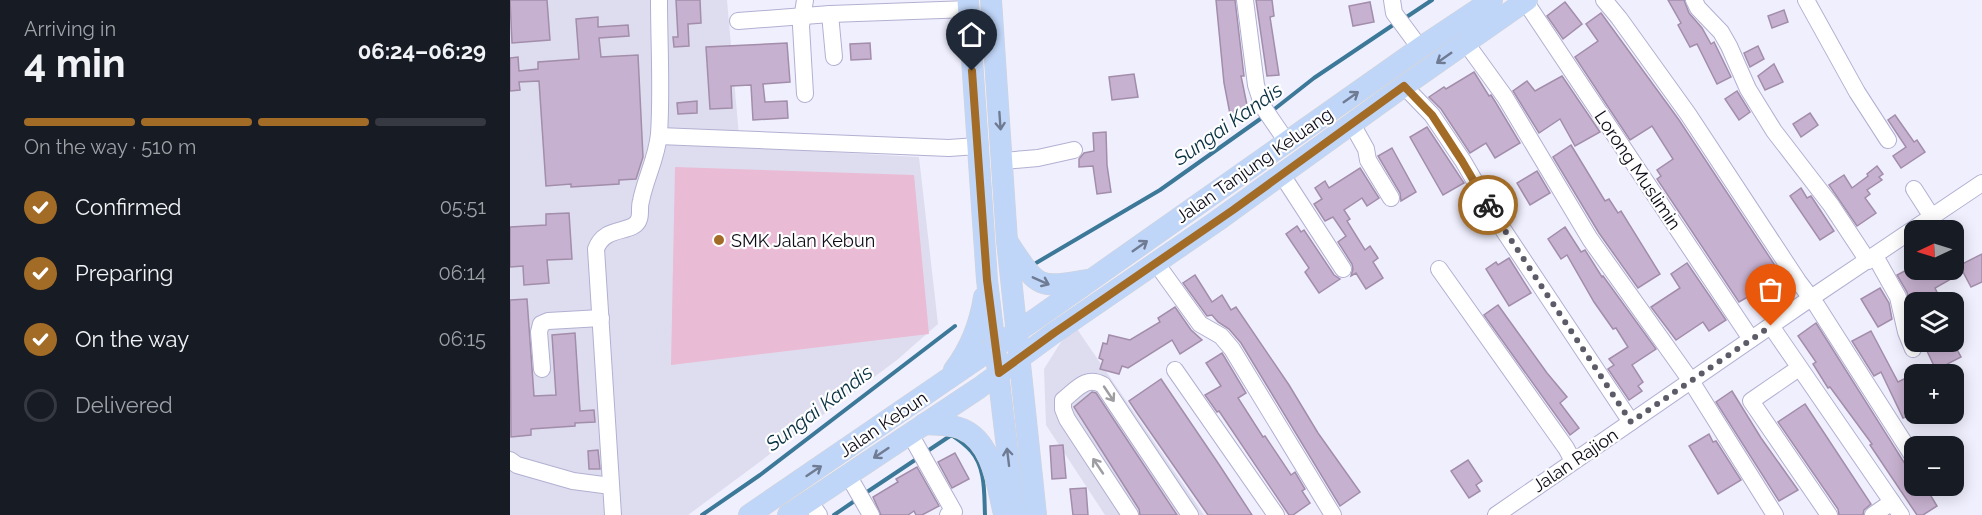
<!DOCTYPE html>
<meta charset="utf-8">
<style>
:root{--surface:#171b24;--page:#20242c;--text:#f1f3f6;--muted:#9ea1a6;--line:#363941;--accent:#a26c27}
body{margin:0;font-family:Raleway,sans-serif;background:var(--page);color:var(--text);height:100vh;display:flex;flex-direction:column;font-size:22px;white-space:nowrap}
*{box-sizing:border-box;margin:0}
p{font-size:20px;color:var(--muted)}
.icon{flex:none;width:33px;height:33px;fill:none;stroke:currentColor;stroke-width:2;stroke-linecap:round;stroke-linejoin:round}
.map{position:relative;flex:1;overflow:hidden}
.drawer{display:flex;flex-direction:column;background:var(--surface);width:510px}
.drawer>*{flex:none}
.needle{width:39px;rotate:266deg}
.tools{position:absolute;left:1394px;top:220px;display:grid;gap:12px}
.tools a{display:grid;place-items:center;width:60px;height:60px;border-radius:12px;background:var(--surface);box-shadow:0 3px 15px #0003;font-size:30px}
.pin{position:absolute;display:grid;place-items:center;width:51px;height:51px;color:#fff;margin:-62px -26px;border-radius:50% 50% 50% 0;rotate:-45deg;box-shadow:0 0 6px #0007}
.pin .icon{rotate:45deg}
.courier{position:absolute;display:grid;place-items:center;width:60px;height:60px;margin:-30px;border:4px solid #a26c27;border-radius:50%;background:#fff;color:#222;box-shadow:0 2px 8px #0007}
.headline em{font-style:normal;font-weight:700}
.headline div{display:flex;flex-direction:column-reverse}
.headline{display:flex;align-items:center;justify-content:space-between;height:102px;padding:0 24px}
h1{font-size:39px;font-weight:700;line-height:45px}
.bar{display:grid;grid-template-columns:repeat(4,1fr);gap:9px 6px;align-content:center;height:72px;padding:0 24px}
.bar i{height:8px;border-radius:4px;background:var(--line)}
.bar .selected{background:var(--accent)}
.bar p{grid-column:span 4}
ol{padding:0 24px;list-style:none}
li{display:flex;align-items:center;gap:18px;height:66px}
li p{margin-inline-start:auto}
li .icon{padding:6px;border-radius:50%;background:var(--accent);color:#fff;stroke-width:4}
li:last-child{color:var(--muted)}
li i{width:33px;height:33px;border:3px solid var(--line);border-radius:50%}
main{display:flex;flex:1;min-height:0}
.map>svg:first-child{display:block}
.built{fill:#deddef}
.green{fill:#eabbd5}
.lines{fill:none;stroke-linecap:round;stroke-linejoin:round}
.stream{stroke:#3c7898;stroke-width:4}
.building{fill:#c7b1d0;stroke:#a28daa;stroke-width:1.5}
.minor-casing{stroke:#b1b0d2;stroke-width:18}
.major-casing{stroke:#d3d3d5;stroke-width:22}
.minor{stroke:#fff;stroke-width:16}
.major{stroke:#c0d6f8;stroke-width:21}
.oneway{stroke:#6f7b93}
.oneway2{stroke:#9e9da2}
.done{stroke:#5c5b68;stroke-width:6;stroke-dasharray:0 10.8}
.route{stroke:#a26c27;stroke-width:8}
.poi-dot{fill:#a26c27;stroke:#fefefe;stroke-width:2}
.labels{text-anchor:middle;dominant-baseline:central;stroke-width:4.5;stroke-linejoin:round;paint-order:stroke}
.street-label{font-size:18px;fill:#0c0b17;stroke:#fefefe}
.poi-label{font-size:18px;fill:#0c0b17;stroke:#fefefe;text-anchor:start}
.water-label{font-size:20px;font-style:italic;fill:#062f40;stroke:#fefefe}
</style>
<main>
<section class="drawer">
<div class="headline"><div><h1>4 min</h1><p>Arriving in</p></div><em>06:24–06:29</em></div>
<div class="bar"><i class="selected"></i><i class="selected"></i><i class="selected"></i><i></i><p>On the way · 510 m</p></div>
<ol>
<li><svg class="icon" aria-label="check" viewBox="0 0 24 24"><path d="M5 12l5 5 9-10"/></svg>Confirmed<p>05:51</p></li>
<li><svg class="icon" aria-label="check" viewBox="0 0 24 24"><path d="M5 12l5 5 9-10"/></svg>Preparing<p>06:14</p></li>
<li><svg class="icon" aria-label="check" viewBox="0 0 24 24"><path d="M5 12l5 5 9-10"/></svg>On the way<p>06:15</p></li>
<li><i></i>Delivered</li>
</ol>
</section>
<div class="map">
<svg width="1472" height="515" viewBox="0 0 1472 515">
<rect width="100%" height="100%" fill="#f0effe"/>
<g class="built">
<path d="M0 0H217L230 147 409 157 428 324 387 360 178 515H0Z"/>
<path d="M565 326 694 515H595L536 425 534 369 551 342Z"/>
</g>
<path class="green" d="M165 167 404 175 419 334 161 365Z"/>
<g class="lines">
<g class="stream">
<path d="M895 18 922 0"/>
<path d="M762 111 804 78 886 23"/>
<path d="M526 263 650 190 753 117"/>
<path d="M416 452 440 436H443C449 440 456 445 461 451 476 468 474 494 475 515"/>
<path d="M354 494 408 458"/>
<path d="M192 515 250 475 445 326"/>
<path d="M324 515 346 500"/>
</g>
</g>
<g class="building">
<path d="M0 0H37L40 40 2 43Z"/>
<path d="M166 0H190L191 23 178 24 179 46 164 47 163 37H168Z"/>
<path d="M706 0H725L734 76H731L738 110 720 114 714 83Z"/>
<path d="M746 0H762L764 16 760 17 769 75 757 76Z"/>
<path d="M1158 0H1174L1179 13 1192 28 1201 44 1204 42 1221 77 1207 84 1187 44 1180 47 1168 25 1171 23Z"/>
<path d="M860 2 864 22 843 26 839 6Z"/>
<path d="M1055 2 1072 24 1053 39 1037 16Z"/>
<path d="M1274 10 1278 22 1262 28 1258 16Z"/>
<path d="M1091 13 1169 120 1270 273 1265 277 1278 300 1267 307 1255 287 1229 302 1147 179 1151 176 1147 170 1163 159 1142 126 1120 140 1065 57 1088 41 1076 24Z"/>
<path d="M88 17V27L118 25 119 36 89 38 91 57 128 55 133 157 126 179 109 180V184L61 187V184L36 186 29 81 9 82 10 90 0 91V58L8 57 9 71 28 69V62L69 59 66 19Z"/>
<path d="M277 43 280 82 253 84 255 102 277 101 278 118 243 120 241 85 221 86 222 108 200 109 196 47Z"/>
<path d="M360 43 361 59 341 60 340 44Z"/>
<path d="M1248 46 1254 59 1240 67 1234 53Z"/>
<path d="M1264 64 1273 82 1255 90 1248 76Z"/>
<path d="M964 72 979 96 981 95 986 103 1010 143 985 158 976 143 960 153 931 109 919 97 934 87 936 89Z"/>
<path d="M624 74 628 97 602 100 599 77Z"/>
<path d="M1052 76 1090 132 1065 146 1050 119 1029 133 1003 91 1017 81 1025 91Z"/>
<path d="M1227 91 1240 112 1229 120 1215 99Z"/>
<path d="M187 101V113L168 114 167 103Z"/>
<path d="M1300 113 1308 125 1291 137 1283 124Z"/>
<path d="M1385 115 1404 142 1407 140 1415 152 1391 168 1383 156 1396 147 1378 120Z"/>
<path d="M917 127 954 183 933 195 900 137Z"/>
<path d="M596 132 597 165 601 192 587 194 583 166 569 167V159L574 153 584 151 583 133Z"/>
<path d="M1061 145 1095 201 1099 199 1108 213 1111 211 1150 274 1128 288 1089 233 1043 157Z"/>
<path d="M882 148 906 192 891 201 890 193 868 156Z"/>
<path d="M1367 166 1373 174 1369 177 1372 180 1357 190 1360 194 1355 198 1366 213 1347 226 1319 185 1334 175 1342 188 1358 176 1357 174Z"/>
<path d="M850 168 869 198 857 206 852 198 834 210 840 219 837 221 855 250 860 246 868 258 863 262 873 278 856 289 846 273 841 276 843 269 842 264 828 242 836 236 823 217 815 221 804 204 812 199 805 188 815 181 819 188Z"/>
<path d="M1027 171 1040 193 1020 205 1007 183Z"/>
<path d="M1291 188 1297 198 1301 196 1324 231 1310 240 1280 196Z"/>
<path d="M59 213 62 259 37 260 39 283 14 285 13 266 0 267V227L36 225V214Z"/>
<path d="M787 226 791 232 794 230 824 275 830 279 809 293 795 272 799 268 776 234Z"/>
<path d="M1055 227 1071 252 1075 250 1092 277 1093 276 1146 349 1122 365 1133 382 1128 386 1132 391 1119 400 1098 369 1104 365 1099 359 1118 347 1106 328 1103 329 1084 302 1057 255 1051 259 1038 239Z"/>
<path d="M1472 254V282L1461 287 1453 272 1425 288 1432 303H1400L1397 292 1387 275 1404 266V270H1452L1450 265Z"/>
<path d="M999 258 1021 293 999 306 976 269 986 262 988 265Z"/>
<path d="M1177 263 1216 320 1199 331 1193 322 1166 340 1141 307 1170 288 1161 274Z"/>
<path d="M685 275 702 302 712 295 721 310 726 307 779 385 808 433 850 492 830 506 731 343 719 329 708 322 702 315 697 316 673 283Z"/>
<path d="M1370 288 1379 303 1382 319 1368 327 1351 299Z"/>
<path d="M17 299 24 396 46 395 42 335 65 333 70 411 84 410 85 422 65 423V426L21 429V435L1 437 0 300Z"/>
<path d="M988 305 1037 373 1057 397 1050 403 1069 428 1060 435 974 315Z"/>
<path d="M665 307 681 330 692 340 670 354 662 340 618 368 612 366 609 374 590 369 593 360 589 358 593 343 597 344 599 335 620 340 650 322 648 318Z"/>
<path d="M1306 323 1395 464 1404 468V486H1415L1427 506 1413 515H1407L1360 445 1362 444 1320 387 1318 388 1303 364 1306 362 1288 336Z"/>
<path d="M1361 331 1388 382 1404 374V414L1393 418 1371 372 1364 376 1342 341Z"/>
<path d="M1418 342H1443L1451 357 1426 370 1417 351 1421 349Z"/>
<path d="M712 353 736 393 728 398 753 437 755 436 781 475 785 472 795 489 792 491 800 503 783 515H779L709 411 707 412 695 395 711 386 696 363Z"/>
<path d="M651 379 708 463 742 515H698L627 413 619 401Z"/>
<path d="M1222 391 1251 438 1288 490 1269 501 1206 402Z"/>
<path d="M582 392 586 393 667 515H630L629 509 564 407Z"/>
<path d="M1295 404 1361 504 1354 510 1353 515H1329L1328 509 1268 422Z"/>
<path d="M1199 434 1203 442 1206 441 1231 480 1208 494 1179 446Z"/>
<path d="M553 445 556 478 542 479 540 446Z"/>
<path d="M88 450 90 469H79L78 451Z"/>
<path d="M445 453 459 479 442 488 428 462Z"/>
<path d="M958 460 972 481 966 485 970 491 959 498 941 471Z"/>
<path d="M407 467 429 506 412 515H406L404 511 398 515H371L363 497 388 482 386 479Z"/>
<path d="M576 488 578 515H563L560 489Z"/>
</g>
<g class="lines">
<g class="minor-casing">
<g id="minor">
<path d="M735 0 746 85 753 107 777 142"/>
<path d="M882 0 884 13 910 48"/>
<path d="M1094 0 1109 18 1178 114 1288 281 1307 306 1404 458"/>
<path d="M1184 0 1188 8 1211 32 1219 46 1238 89 1264 131 1321 205 1358 261"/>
<path d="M1296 0 1347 92 1378 140"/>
<path d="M1015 1 1241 339"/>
<path d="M320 14 324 57"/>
<path d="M228 21 320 14 459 9"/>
<path d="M956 43 995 97 1080 239 1181 381 1265 515"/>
<path d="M894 86 922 115 953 161 992 228 1121 422"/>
<path d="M295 94 291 26 295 0"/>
<path d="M842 124 856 149 858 160 881 198"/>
<path d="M149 136 439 148 467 146"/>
<path d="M493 161 528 158 564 150"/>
<path d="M772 175 833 269"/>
<path d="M1404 189 1422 217"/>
<path d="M1365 256 1388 297 1396 332 1403 349"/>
<path d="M646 263 690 324 711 336 722 349 823 515"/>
<path d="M929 269 1056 448 1063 461"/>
<path d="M1261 326 1391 515"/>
<path d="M1289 368 1241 401 1319 515"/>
<path d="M32 369 29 332 31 324 38 321 91 318"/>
<path d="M665 370 766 515"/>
<path d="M400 434 444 512 438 515"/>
<path d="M0 460 7 465 63 481 101 486"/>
<path d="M338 475 361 515"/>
<path d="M299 501 309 515"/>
<path d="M103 515 86 249C95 224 124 235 129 219 131 214 129 207 131 201 135 179 147 158 149 134 152 90 149 44 149 0"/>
<path d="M620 515 557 419 553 409V400C566 390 576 375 593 385L680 515"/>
<path d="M986 515 1301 298 1472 183"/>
<path d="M1363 515 1382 502"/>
</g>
</g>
<g class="major-casing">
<g id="major">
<path d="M458 0 477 280 505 515"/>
<path d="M481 0 497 241 526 515"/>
<path d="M499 244C528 287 526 289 577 280"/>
<path d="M444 370C460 349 470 323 474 297"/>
<path d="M414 424C425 425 441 424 452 429 483 442 487 486 494 514"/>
<path d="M239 515 527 318 910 48 982 0"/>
<path d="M278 515 469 388 544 333 707 221 894 86 1017 0"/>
</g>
</g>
<use href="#minor" class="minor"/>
<use href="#major" class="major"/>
</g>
<defs><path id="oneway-shaft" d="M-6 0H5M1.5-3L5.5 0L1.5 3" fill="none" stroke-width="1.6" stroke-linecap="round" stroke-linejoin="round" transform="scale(1.5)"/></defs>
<g class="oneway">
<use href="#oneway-shaft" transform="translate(934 58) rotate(145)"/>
<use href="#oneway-shaft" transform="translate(841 97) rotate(-35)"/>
<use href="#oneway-shaft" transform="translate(490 121) rotate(86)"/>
<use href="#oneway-shaft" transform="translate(630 246) rotate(-35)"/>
<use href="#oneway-shaft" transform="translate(531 281) rotate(24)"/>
<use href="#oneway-shaft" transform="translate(371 453) rotate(146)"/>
<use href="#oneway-shaft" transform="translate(498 457) rotate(-97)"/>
<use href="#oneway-shaft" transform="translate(304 471) rotate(-34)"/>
</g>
<g class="oneway2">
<use href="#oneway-shaft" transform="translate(599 394) rotate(56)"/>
<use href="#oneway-shaft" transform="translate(588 466) rotate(-124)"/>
</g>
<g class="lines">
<path class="done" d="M978 205 1121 422 1261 326"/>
<path class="route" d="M462 71 477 280 489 373 544 333 723 210 894 86 922 115 952 161 978 205"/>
</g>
<circle class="poi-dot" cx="209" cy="240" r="6"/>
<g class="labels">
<g class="street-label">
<text transform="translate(744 165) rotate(-35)">Jalan Tanjung Keluang</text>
<text transform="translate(1128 170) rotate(56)">Lorong Muslimin</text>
<text transform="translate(373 424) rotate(-34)">Jalan Kebun</text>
<text transform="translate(1065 460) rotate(-34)">Jalan Rajion</text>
</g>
<g class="poi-label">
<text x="221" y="240">SMK Jalan Kebun</text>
</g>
<g class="water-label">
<text transform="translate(718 124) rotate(-35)">Sungai Kandis</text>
<text transform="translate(309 408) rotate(-37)">Sungai Kandis</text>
</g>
</g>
</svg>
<div class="tools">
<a><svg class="needle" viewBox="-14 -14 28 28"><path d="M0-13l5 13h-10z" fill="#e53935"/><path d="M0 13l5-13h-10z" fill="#9ea1a6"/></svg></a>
<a><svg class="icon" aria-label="layers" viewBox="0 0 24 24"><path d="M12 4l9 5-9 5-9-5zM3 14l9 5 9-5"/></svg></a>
<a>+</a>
<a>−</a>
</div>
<div class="pin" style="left:1261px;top:326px;background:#ea580c"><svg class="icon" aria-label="bag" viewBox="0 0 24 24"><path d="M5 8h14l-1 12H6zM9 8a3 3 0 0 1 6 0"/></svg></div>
<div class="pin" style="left:462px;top:71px;background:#1f2937"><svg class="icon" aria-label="home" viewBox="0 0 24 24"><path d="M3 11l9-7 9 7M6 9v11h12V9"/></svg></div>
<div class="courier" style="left:978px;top:205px"><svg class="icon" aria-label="bike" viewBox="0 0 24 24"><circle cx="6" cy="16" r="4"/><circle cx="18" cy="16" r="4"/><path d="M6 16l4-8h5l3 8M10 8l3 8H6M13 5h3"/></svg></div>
</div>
</main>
